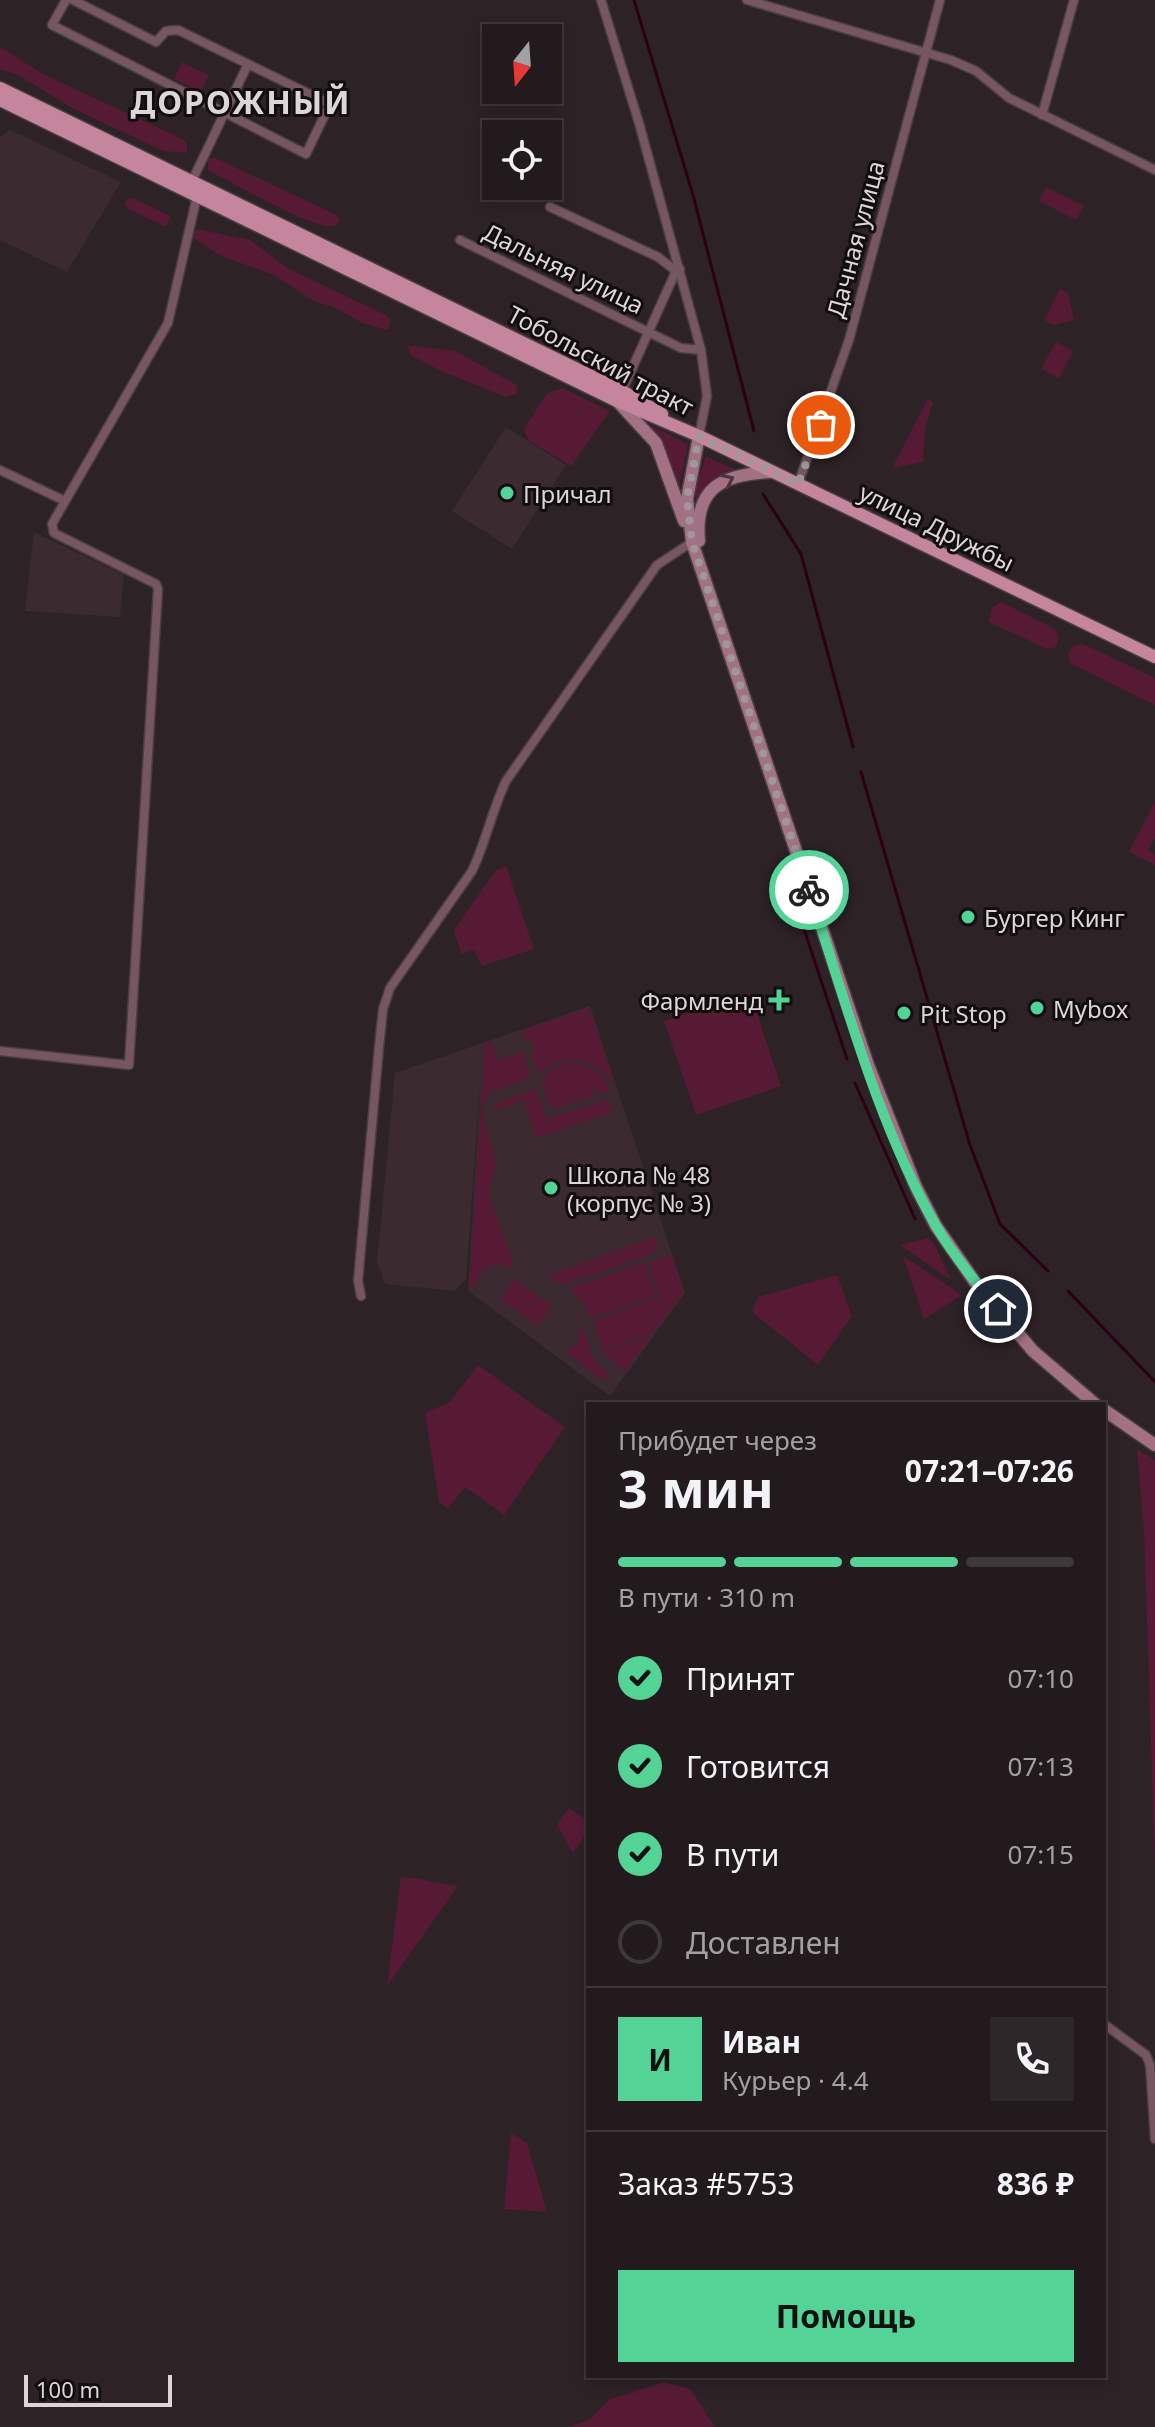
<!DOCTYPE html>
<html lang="ru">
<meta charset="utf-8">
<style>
:root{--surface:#221a1c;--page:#2e2729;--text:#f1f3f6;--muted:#a2a1a3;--line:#3f383b;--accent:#53d396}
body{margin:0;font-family:"Noto Sans",sans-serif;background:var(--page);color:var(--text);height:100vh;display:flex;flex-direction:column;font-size:30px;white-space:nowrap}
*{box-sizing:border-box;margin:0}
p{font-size:26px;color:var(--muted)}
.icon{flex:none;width:44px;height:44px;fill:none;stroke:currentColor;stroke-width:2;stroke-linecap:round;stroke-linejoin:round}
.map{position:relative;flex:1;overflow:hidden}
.panel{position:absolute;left:586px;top:1402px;width:520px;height:976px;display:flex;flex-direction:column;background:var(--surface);border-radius:0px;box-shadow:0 4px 12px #0003,0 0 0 2px var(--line)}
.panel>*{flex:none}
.needle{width:52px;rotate:197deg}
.controls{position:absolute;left:482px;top:24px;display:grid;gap:16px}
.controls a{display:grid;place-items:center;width:80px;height:80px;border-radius:0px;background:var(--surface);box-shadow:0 4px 12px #0003,0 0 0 2px var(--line);font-size:40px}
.scale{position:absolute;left:24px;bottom:20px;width:148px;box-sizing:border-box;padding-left:8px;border:4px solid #ddd6d8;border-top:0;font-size:22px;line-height:28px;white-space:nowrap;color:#ddd6d8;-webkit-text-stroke:6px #120d0f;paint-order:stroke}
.pin{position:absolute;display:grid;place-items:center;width:68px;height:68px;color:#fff;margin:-34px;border:4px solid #fff;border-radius:50%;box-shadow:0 2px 8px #0007}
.courier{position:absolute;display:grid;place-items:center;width:80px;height:80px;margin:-40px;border:6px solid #53d396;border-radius:50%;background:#fff;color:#222;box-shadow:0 2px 10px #0007}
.head em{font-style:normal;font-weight:700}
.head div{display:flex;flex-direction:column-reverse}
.head{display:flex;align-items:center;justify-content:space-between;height:136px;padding:0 32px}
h1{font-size:52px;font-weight:700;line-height:60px}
.bar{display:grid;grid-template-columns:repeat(4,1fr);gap:12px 8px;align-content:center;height:96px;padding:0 32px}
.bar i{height:10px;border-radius:6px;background:var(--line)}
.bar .current{background:var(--accent)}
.bar p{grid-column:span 4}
.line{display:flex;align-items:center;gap:20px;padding:0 32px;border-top:2px solid var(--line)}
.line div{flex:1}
.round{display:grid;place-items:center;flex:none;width:84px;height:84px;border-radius:0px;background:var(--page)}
ol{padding:0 32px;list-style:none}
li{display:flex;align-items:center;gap:24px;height:88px}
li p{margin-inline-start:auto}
li .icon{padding:8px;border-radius:50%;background:var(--accent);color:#111;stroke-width:4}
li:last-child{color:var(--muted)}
li i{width:44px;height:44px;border:4px solid var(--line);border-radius:50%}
.button{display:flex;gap:16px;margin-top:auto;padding:16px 32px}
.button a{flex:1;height:92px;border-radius:0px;background:var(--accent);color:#111;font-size:32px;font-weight:700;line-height:92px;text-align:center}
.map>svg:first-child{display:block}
.built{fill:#3b2a30}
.green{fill:#561a35}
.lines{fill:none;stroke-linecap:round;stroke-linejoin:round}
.stream{stroke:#2b0015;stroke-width:3}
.minor-casing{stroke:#493f42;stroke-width:11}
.secondary-casing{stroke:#493f42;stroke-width:15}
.primary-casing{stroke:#493f42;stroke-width:15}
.minor{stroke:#755661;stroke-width:8}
.secondary{stroke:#a27183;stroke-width:12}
.primary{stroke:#c5869d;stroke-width:12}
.oneway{stroke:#4c353d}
.done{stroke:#9f979a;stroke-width:8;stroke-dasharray:0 14.4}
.route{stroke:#53d396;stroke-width:10}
.poi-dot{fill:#53d396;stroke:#120d0f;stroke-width:3}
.labels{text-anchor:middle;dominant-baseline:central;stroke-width:6;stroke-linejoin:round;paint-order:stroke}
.street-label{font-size:24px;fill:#ddd6d8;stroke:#120d0f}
.poi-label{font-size:24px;fill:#ddd6d8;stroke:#120d0f;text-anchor:start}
.district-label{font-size:32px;font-weight:bold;letter-spacing:2px;fill:#ddd6d8;stroke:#120d0f}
</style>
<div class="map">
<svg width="1155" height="2427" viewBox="0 0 1155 2427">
<rect width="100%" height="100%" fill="#2d2226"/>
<g class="built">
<path d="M10 130 121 182 67 272 0 240V137Z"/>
<path d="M506 427 566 465 512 549 452 511Z"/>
<path d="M34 532 124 575 120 617 25 611Z"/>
<path d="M590 1006 685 1293 610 1396 468 1291 481 1075 466 1279 455 1291 385 1284 377 1262 395 1073Z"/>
</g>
<g class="green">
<path d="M0 47 43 74 178 137 187 142V153L163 151 74 109 18 75 0 69Z"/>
<path d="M182 62 209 75 201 92 174 79Z"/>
<path d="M215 158 335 214 340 219 336 226C312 231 235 182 208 171V159Z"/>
<path d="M1046 187 1084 206 1076 220 1039 201Z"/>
<path d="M133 198 171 216 166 227 129 209 124 204 127 199Z"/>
<path d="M196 229 250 240 289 269 386 315 391 321 388 330 362 323 335 308 314 301 274 275 221 256 192 237Z"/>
<path d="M1060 289 1068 293 1074 320 1054 325 1044 320Z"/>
<path d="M1056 342 1073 351 1059 378 1041 369Z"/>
<path d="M407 345 455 351 517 385V394L505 397 437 369 412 356Z"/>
<path d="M562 388 610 411 571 466 528 440 524 429 547 393Z"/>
<path d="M928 399 933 402 925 429 923 462 892 468Z"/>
<path d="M646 423 688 444 679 487 662 442Z"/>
<path d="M706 456 738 471 711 484 696 518V489Z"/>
<path d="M1001 602 1055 629 1059 638 1056 647 1047 649 989 622 992 608Z"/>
<path d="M1083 644 1155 678V705L1070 663 1068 653 1073 646Z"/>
<path d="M1155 802V838L1148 850 1155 854V865L1129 852Z"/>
<path d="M506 866 534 949 482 966 474 950 461 954 454 930 496 870Z"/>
<path d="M750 992 781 1086 696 1115 664 1021Z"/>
<path d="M589 1008 615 1085C595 1058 564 1052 538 1074L531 1053 535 1051 531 1039 526 1041 522 1030Z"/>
<path d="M491 1041 497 1061 522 1052 530 1072 525 1081 491 1091 485 1100 482 1112 496 1163 488 1194 514 1264 511 1268C493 1259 477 1269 476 1289L472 1285 469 1288 485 1043Z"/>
<path d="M565 1063C585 1062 604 1070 610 1091L598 1094 595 1085 592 1087 595 1096 573 1103 570 1094V1104L555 1109 550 1106 541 1082 550 1070Z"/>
<path d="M536 1089 547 1119 604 1100 611 1104 613 1112 536 1138 524 1100 494 1111 497 1103Z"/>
<path d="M656 1236 658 1249 647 1256 561 1285 548 1276Z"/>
<path d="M928 1238 933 1242 952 1281 900 1245Z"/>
<path d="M671 1255 684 1292 658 1327 650 1305 657 1327 654 1332 606 1349 601 1347 594 1324 596 1320 659 1297 649 1263Z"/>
<path d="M903 1256 962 1295 924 1319Z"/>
<path d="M645 1262 656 1296 589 1318 584 1303 572 1294 574 1287Z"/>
<path d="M837 1275 852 1316 818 1365 752 1312 758 1297Z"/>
<path d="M515 1279 552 1306 537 1326 500 1299Z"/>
<path d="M582 1325 595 1362 607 1372 606 1382 565 1352 578 1342Z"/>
<path d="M652 1335 625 1372 601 1352Z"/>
<path d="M478 1365 565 1427 504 1515 465 1487 448 1509 439 1502 425 1413 450 1402Z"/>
<path d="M1137 1449 1155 1460V1863L1144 1531Z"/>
<path d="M569 1808 588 1821V1831L573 1853 557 1825Z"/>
<path d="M401 1876 458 1886 387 1986Z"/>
<path d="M511 2133 527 2143 547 2212 504 2209Z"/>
<path d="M664 2382 690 2389 715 2427H568L589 2420 609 2400Z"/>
</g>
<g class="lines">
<g class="stream">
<path d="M634 0 693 195 754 431"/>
<path d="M763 494 801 554 853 747"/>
<path d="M861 772 970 1145 1000 1224 1048 1271"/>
<path d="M791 890 847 1059"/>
<path d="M855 1083 915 1219"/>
<path d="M1068 1291 1155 1382"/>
</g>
<g class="minor-casing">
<g id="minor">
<path d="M66 0 52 25 306 154 330 104 178 30 166 31 156 42 73 0"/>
<path d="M601 0 639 123 701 350 707 396 699 436"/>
<path d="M747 0 951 60 976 71 1009 98 1155 170"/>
<path d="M1042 115 1074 0"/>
<path d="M192 181 248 64"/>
<path d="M550 207 658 257 676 271 680 269"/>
<path d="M460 240 681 348 701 350"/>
<path d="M622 391 676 271"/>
<path d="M0 470 65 501"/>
<path d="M798 484 849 340 940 0"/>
<path d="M0 1051 129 1065 158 589 156 584 54 533 52 524 168 323 197 196"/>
<path d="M361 1296 358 1281 379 1047 383 1009 390 988 472 871C486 842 492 810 506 781L657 565 692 542"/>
<path d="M1104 2024 1146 2055 1150 2065 1155 2139"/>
</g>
</g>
<g class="secondary-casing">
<g id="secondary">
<path d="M619 403 656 443 684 521"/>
<path d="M699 436 687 499 692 542 868 1065 916 1187 936 1226 975 1282 1033 1351 1095 1404"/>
<path d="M699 541C694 487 723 474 771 472"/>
<path d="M1104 1410 1155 1445"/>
</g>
</g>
<g class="primary-casing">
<g id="primary">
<path d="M0 88 622 391 662 414"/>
<path d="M0 100 617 401 699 436 1155 657"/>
</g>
</g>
<use href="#minor" class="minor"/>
<use href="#secondary" class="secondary"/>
<use href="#primary" class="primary"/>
</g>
<defs><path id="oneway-chevron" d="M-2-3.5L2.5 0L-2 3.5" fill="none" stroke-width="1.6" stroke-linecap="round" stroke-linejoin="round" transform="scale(2)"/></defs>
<use class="oneway" href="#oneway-chevron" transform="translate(728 480) rotate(-25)"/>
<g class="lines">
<path class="done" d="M809 890 692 542 687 499 699 436 798 484 821 425"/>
<path class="route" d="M809 890C846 1002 877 1123 936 1226 953 1255 976 1283 998 1309"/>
</g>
<g class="poi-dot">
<circle cx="507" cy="493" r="8"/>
<circle cx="968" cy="917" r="8"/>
<path d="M775 988h8v8h8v8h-8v8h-8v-8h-8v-8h8z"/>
<circle cx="1037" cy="1008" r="8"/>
<circle cx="904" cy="1013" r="8"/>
<circle cx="551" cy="1188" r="8"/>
</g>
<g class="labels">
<g class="street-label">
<text transform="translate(855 239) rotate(-75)">Дачная улица</text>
<text transform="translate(564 268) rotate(26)">Дальняя улица</text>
<text transform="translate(601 360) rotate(28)">Тобольский тракт</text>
<text transform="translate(937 527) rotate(26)">улица Дружбы</text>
</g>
<g class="poi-label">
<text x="523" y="493">Причал</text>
<text x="984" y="917">Бургер Кинг</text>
<text x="763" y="1000" text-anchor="end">Фармленд</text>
<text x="1053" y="1008">Mybox</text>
<text x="920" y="1013">Pit Stop</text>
<text x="567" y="1174">Школа № 48<tspan x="567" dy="28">(корпус № 3)</tspan></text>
</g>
<g class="district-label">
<text x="241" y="101">ДОРОЖНЫЙ</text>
</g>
</g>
</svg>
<div class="controls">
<a><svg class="needle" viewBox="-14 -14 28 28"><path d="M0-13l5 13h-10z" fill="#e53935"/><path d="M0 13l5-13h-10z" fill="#a2a1a3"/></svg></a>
<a><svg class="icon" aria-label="locate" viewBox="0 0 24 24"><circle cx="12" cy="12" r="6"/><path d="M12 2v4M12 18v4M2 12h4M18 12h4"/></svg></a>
</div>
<div class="scale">100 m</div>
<div class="pin" style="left:821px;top:425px;background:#ea580c"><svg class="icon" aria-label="bag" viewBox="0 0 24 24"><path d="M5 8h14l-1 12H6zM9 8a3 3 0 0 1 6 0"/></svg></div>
<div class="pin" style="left:998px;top:1309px;background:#1f2937"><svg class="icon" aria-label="home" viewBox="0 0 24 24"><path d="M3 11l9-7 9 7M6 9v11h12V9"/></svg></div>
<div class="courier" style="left:809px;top:890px"><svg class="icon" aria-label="bike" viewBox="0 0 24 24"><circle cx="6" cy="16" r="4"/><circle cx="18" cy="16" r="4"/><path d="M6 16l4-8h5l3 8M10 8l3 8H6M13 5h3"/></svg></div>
<section class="panel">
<div class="head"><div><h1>3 мин</h1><p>Прибудет через</p></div><em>07:21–07:26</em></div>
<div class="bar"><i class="current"></i><i class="current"></i><i class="current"></i><i></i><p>В пути · 310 m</p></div>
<ol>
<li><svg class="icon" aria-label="check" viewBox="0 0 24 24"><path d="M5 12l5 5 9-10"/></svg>Принят<p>07:10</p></li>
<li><svg class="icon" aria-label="check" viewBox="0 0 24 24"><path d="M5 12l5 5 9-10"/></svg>Готовится<p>07:13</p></li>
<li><svg class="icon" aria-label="check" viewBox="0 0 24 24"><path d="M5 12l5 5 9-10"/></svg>В пути<p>07:15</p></li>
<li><i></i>Доставлен</li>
</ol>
<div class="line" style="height:144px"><b class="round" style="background:var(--accent);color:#111">И</b><div><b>Иван</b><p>Курьер · 4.4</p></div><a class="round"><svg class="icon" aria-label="phone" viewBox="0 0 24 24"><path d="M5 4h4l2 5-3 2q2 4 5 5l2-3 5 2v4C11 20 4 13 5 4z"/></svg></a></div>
<div class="line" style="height:104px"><div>Заказ #5753</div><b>836 ₽</b></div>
<div class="button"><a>Помощь</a></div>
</section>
</div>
